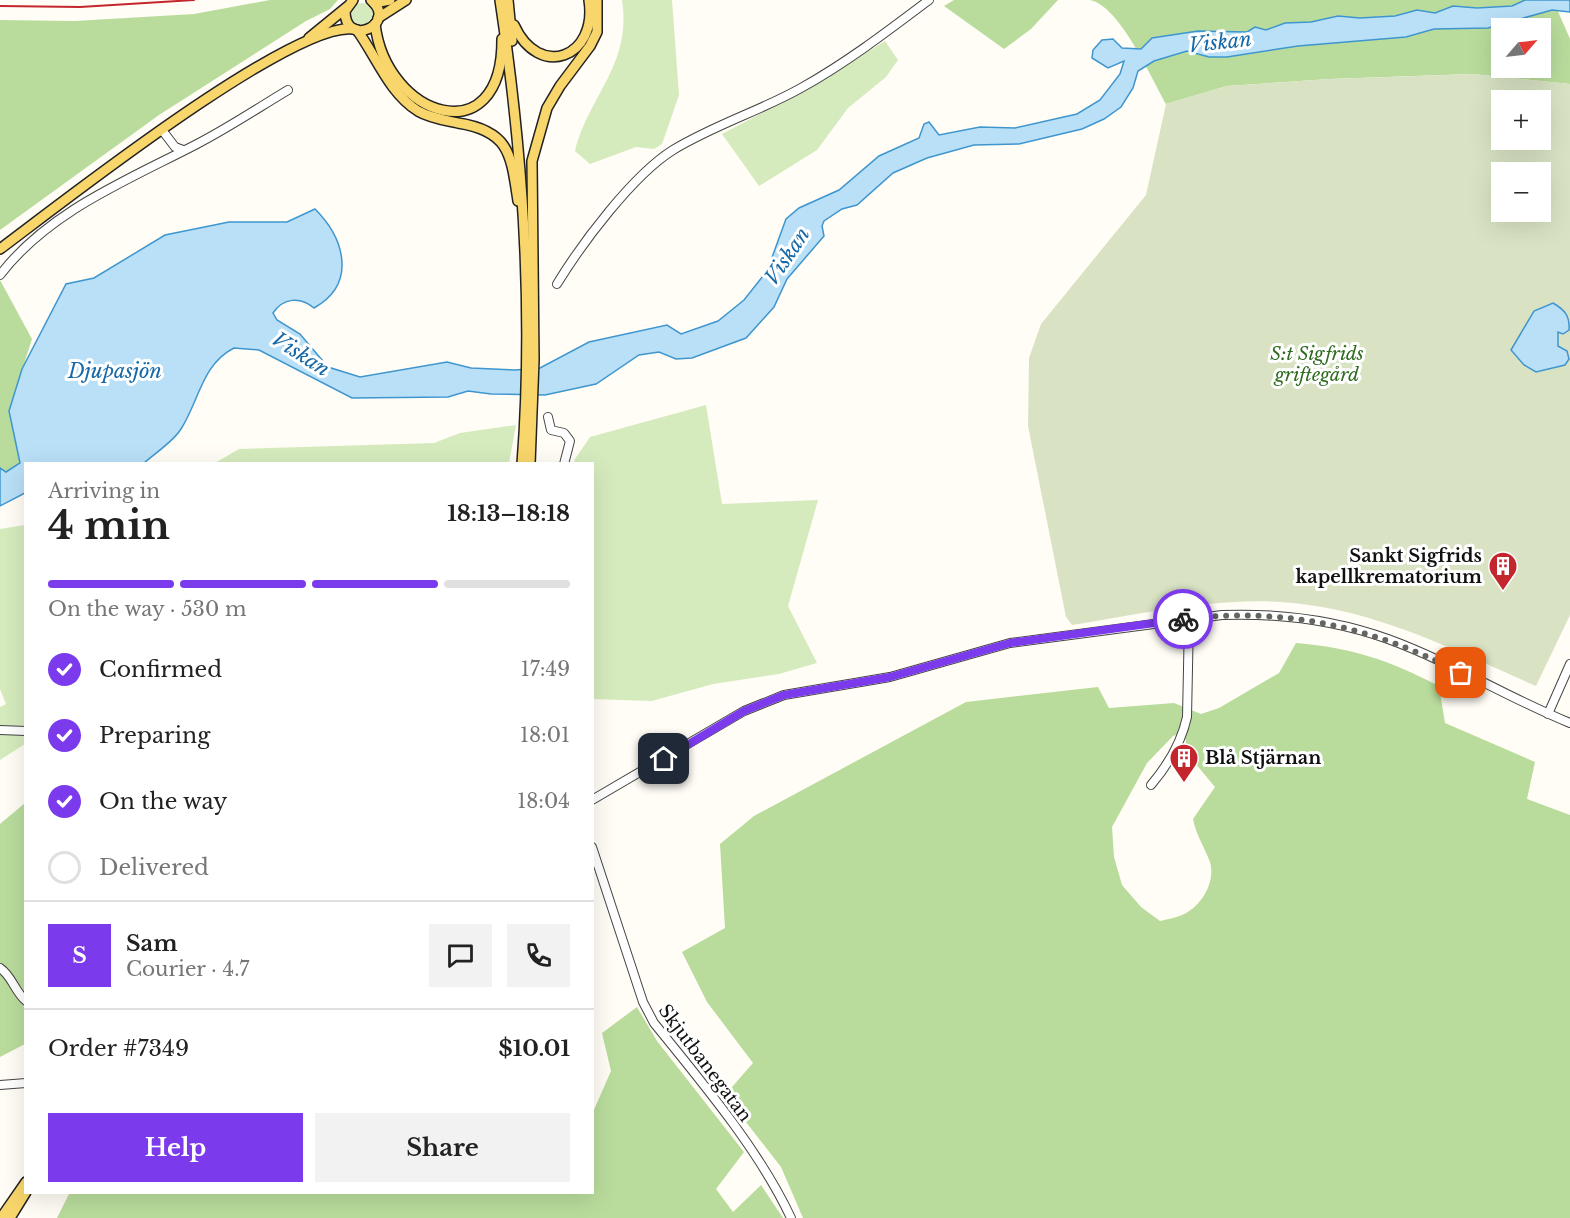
<!DOCTYPE html>
<meta charset="utf-8">
<style>
:root{--surface:#fff;--page:#f2f2f2;--text:#222;--muted:#767676;--line:#e0e0e0;--accent:#7c3aed}
body{margin:0;font-family:"Libre Baskerville",serif;background:var(--page);color:var(--text);height:100vh;display:flex;flex-direction:column;font-size:22px;white-space:nowrap}
*{box-sizing:border-box;margin:0}
p{font-size:20px;color:var(--muted)}
.icon{flex:none;width:33px;height:33px;fill:none;stroke:currentColor;stroke-width:2;stroke-linecap:round;stroke-linejoin:round}
.map{position:relative;flex:1;overflow:hidden}
.sheet{position:absolute;left:24px;top:462px;width:570px;height:732px;display:flex;flex-direction:column;background:var(--surface);border-radius:0px;box-shadow:0 6px 24px #0002}
.sheet>*{flex:none}
.needle{width:39px;rotate:62deg}
.buttons{position:absolute;left:1491px;top:18px;display:grid;gap:12px}
.buttons a{display:grid;place-items:center;width:60px;height:60px;border-radius:0px;background:var(--surface);box-shadow:0 6px 24px #0002;font-size:30px}
.pin{position:absolute;display:grid;place-items:center;width:51px;height:51px;color:#fff;margin:-26px;border-radius:12px;box-shadow:0 3px 9px #0006}
.courier{position:absolute;display:grid;place-items:center;width:60px;height:60px;margin:-30px;border:4px solid #7c3aed;border-radius:50%;background:#fff;color:#222;box-shadow:0 2px 8px #0007}
.summary em{font-style:normal;font-weight:700}
.summary div{display:flex;flex-direction:column-reverse}
.summary{display:flex;align-items:center;justify-content:space-between;height:102px;padding:0 24px}
h1{font-size:39px;font-weight:700;line-height:45px}
.bar{display:grid;grid-template-columns:repeat(4,1fr);gap:9px 6px;align-content:center;height:72px;padding:0 24px}
.bar i{height:8px;border-radius:4px;background:var(--line)}
.bar .active{background:var(--accent)}
.bar p{grid-column:span 4}
.line{display:flex;align-items:center;gap:15px;padding:0 24px;border-top:2px solid var(--line)}
.line div{flex:1}
.round{display:grid;place-items:center;flex:none;width:63px;height:63px;border-radius:0px;background:var(--page)}
ol{padding:0 24px;list-style:none}
li{display:flex;align-items:center;gap:18px;height:66px}
li p{margin-inline-start:auto}
li .icon{padding:6px;border-radius:50%;background:var(--accent);color:#fff;stroke-width:4}
li:last-child{color:var(--muted)}
li i{width:33px;height:33px;border:3px solid var(--line);border-radius:50%}
.primary-button{display:flex;gap:12px;margin-top:auto;padding:12px 24px}
.primary-button a{flex:1;height:69px;border-radius:0px;background:var(--accent);color:#fff;font-size:24px;font-weight:700;line-height:69px;text-align:center}
.primary-button a+a{background:var(--page);color:var(--text)}
.map>svg:first-child{display:block}
.green{fill:#d5ebbd}
.forest{fill:#b9dc9c;fill-rule:evenodd}
.cemetery{fill:#d9e3c4;fill-rule:evenodd}
.water{fill:#b9e0f7;stroke:#3f96cf;stroke-width:1.5}
.lines{fill:none;stroke-linecap:round;stroke-linejoin:round}
.minor-casing{stroke:#444;stroke-width:10}
.major-casing{stroke:#222;stroke-width:12}
.minor{stroke:#fff;stroke-width:8}
.major{stroke:#f9d66b;stroke-width:9}
.rail{stroke:#c4262e;stroke-width:2}
.done{stroke:#646461;stroke-width:6;stroke-dasharray:0 10.8}
.route{stroke:#7c3aed;stroke-width:8}
.labels{text-anchor:middle;dominant-baseline:central;stroke-width:6;stroke-linejoin:round;paint-order:stroke}
.park-label{font-size:18px;font-style:italic;fill:#2f6b1f;stroke:#fff}
.poi-label{font-size:18px;font-weight:bold;fill:#111;stroke:#fff;text-anchor:end}
.street-label{font-size:18px;fill:#111;stroke:#fff}
.water-label{font-size:20px;font-style:italic;fill:#1768a6;stroke:#fff}
</style>
<div class="map">
<svg width="1570" height="1218" viewBox="0 0 1570 1218">
<rect width="100%" height="100%" fill="#fffdf5"/>
<g class="green">
<path d="M622 0H672L679 95 662 144 654 149 636 147 590 164 575 151C589 95 632 65 622 0Z"/>
<circle cx="362" cy="14" r="11"/>
<path d="M885 41 898 60 886 77 848 108 817 150 759 186 722 134 820 82Z"/>
<path d="M706 405 722 504 818 500 788 606 817 663 779 674 713 684 652 701 593 699 592 464 574 463 575 459 590 437Z"/>
<path d="M516 425 509 463H215L239 449 434 443 460 433Z"/>
<path d="M25 525V744L0 760V707L6 704 0 689V529Z"/>
</g>
<g class="forest">
<path d="M270 0H338L330 9 306 21 159 115 0 230V20L75 21 194 14Z"/>
<path d="M954 0H1058L1031 29 1004 49 944 6Z"/>
<path d="M1090 0H1553L1570 39V84L1472 74 1330 79 1227 86 1166 104C1152 79 1119 5 1090 0ZM1502 28H1540V68H1502Z"/>
<path d="M0 280 32 339 9 411 20 463 6 472 0 468Z"/>
<path d="M1296 643C1354 648 1388 660 1439 686L1445 723 1535 762 1527 799 1570 815V1218H803L781 1167 725 1095 753 1063 707 1002 682 952 725 928 720 844 754 816 966 702 1098 687 1109 708 1174 703 1201 714 1219 708 1279 673ZM1179 734 1186 740 1185 751 1215 787 1193 819C1196 835 1204 846 1210 862 1216 882 1201 907 1182 915 1175 918 1167 919 1160 921L1141 907 1122 885 1114 857 1112 827 1147 763 1173 736Z"/>
<path d="M25 803V1044L0 1057V824Z"/>
<path d="M637 1007 657 1041 744 1152 716 1189 733 1212 761 1185 783 1218H57L70 1192H592L593 1112 611 1071 602 1033Z"/>
</g>
<path class="cemetery" d="M1473 74 1570 84V615L1536 686C1463 654 1389 616 1309 605 1231 593 1149 613 1072 625L1066 617 1028 426 1029 358 1041 324 1146 195 1166 104 1227 86 1330 79ZM1502 100H1540V140H1502ZM1502 172H1540V212H1502Z"/>
<g class="water">
<path d="M1525 0H1570V12L1552 10 1488 28 1434 29 1406 37 1298 46 1227 57H1209L1187 51 1154 61 1138 71 1133 88 1121 107 1104 119 1082 129 1019 144 974 145 927 158 893 173 857 205 842 209 824 221 822 226 824 236 787 279 774 307 746 338 692 358 676 359 659 352 639 355 596 384 545 395 491 394 468 391 448 397 352 398 259 350 234 348C202 364 199 401 181 429 173 442 155 453 144 463L26 464 25 493 0 506V468L6 472 20 463 9 411 22 369 66 284 94 278 165 235 229 222H287L315 209C345 239 357 284 314 308 300 296 283 298 273 313L277 320 300 334 328 367 360 377 447 362 471 368 515 370 540 368 589 342 667 325 681 334 718 321 744 300 767 271 786 219 799 208 839 190 879 156 919 138 924 124 929 122 939 135 980 127 1015 128 1077 114 1100 100 1120 74 1124 61 1108 68 1092 58 1093 50 1102 40 1113 39 1122 48 1141 49 1152 38 1198 31 1247 32 1255 27 1266 30 1285 23 1311 22 1338 16 1360 18 1395 16 1417 10 1435 13 1453 6 1477 8 1512 6Z"/>
<path d="M1553 303C1565 310 1570 316 1569 330L1563 334 1558 332V346L1567 351 1569 359 1565 365 1536 372 1524 365 1511 350 1534 311Z"/>
</g>
<g class="lines">
<g class="minor-casing">
<g id="minor">
<path d="M162 130 175 147 183 150"/>
<path d="M0 275C49 211 128 180 197 144 228 128 258 108 288 90"/>
<path d="M557 284C582 243 633 175 673 150 714 125 760 111 801 88 846 63 888 31 929 0"/>
<path d="M548 417 551 430 564 433 570 441 564 464"/>
<path d="M1548 714 1570 664"/>
<path d="M0 730 26 731"/>
<path d="M1151 785C1168 765 1181 744 1187 717L1189 619"/>
<path d="M592 800 744 711 784 695 890 677 1010 643 1222 615C1278 613 1335 620 1388 639 1451 662 1508 698 1570 723"/>
<path d="M592 847 643 1002 654 1023C701 1081 760 1151 791 1218"/>
<path d="M0 968C12 976 15 992 26 1001"/>
<path d="M0 1085 26 1083"/>
</g>
</g>
<g class="major-casing">
<g id="major">
<path d="M353 0 345 11C345 49 399 24 371 0"/>
<path d="M500 0C523 153 534 309 522 464"/>
<path d="M508 0 512 41"/>
<path d="M374 3 390 0"/>
<path d="M378 18 406 0"/>
<path d="M375 24C386 118 503 155 502 39"/>
<path d="M514 25C539 80 598 58 589 0"/>
<path d="M357 30C376 56 389 93 418 111 430 118 444 120 458 123 510 131 511 155 518 201"/>
<path d="M309 38 347 7"/>
<path d="M0 249C58 206 293 20 354 29"/>
<path d="M530 464 534 360 532 161 547 108 560 86 590 46 597 32V0"/>
<path d="M1 1218 26 1182"/>
<path d="M10 1218 26 1192"/>
</g>
</g>
<use href="#minor" class="minor"/>
<use href="#major" class="major"/>
<path class="rail" d="M0 6 80 7 194 0"/>
</g>
<g class="lines">
<path class="done" d="M1183 619C1285 607 1370 626 1461 673"/>
<path class="route" d="M664 759 744 711 784 695 890 677 1010 643 1183 619"/>
</g>
<defs>
<g id="building-pin" transform="scale(1.5)"><path d="M0 17L-7.5 6A9.5 9.5 0 1 1 7.5 6Z" fill="#c4262e" stroke="#fff"/><path d="M-4-6H4V6H1V3H-1V6H-4ZM-2.5-4.3h1.7v1.8h-1.7ZM.8-4.3h1.7v1.8H.8ZM-2.5-1h1.7V.8h-1.7ZM.8-1h1.7V.8H.8Z" fill="#fff"/></g>
</defs>
<g fill-rule="evenodd">
<use href="#building-pin" x="1503" y="566"/>
<use href="#building-pin" x="1184" y="758"/>
</g>
<g class="labels">
<g class="park-label">
<text x="1317" y="354">S:t Sigfrids<tspan x="1317" dy="21">griftegård</tspan></text>
</g>
<g class="poi-label">
<text x="1482" y="556">Sankt Sigfrids<tspan x="1482" dy="21">kapellkrematorium</tspan></text>
<text x="1205" y="758" text-anchor="start">Blå Stjärnan</text>
</g>
<g class="street-label">
<text transform="translate(705 1063) rotate(53)">Skjutbanegatan</text>
</g>
<g class="water-label">
<text transform="translate(1220 42) rotate(-6)">Viskan</text>
<text transform="translate(787 256) rotate(-56)">Viskan</text>
<text transform="translate(301 354) rotate(33)">Viskan</text>
<text x="115" y="371">Djupasjön</text>
</g>
</g>
</svg>
<div class="buttons">
<a><svg class="needle" viewBox="-14 -14 28 28"><path d="M0-13l5 13h-10z" fill="#e53935"/><path d="M0 13l5-13h-10z" fill="#767676"/></svg></a>
<a>+</a>
<a>−</a>
</div>
<div class="pin" style="left:1461px;top:673px;background:#ea580c"><svg class="icon" aria-label="bag" viewBox="0 0 24 24"><path d="M5 8h14l-1 12H6zM9 8a3 3 0 0 1 6 0"/></svg></div>
<div class="pin" style="left:664px;top:759px;background:#1f2937"><svg class="icon" aria-label="home" viewBox="0 0 24 24"><path d="M3 11l9-7 9 7M6 9v11h12V9"/></svg></div>
<div class="courier" style="left:1183px;top:619px"><svg class="icon" aria-label="bike" viewBox="0 0 24 24"><circle cx="6" cy="16" r="4"/><circle cx="18" cy="16" r="4"/><path d="M6 16l4-8h5l3 8M10 8l3 8H6M13 5h3"/></svg></div>
<section class="sheet">
<div class="summary"><div><h1>4 min</h1><p>Arriving in</p></div><em>18:13–18:18</em></div>
<div class="bar"><i class="active"></i><i class="active"></i><i class="active"></i><i></i><p>On the way · 530 m</p></div>
<ol>
<li><svg class="icon" aria-label="check" viewBox="0 0 24 24"><path d="M5 12l5 5 9-10"/></svg>Confirmed<p>17:49</p></li>
<li><svg class="icon" aria-label="check" viewBox="0 0 24 24"><path d="M5 12l5 5 9-10"/></svg>Preparing<p>18:01</p></li>
<li><svg class="icon" aria-label="check" viewBox="0 0 24 24"><path d="M5 12l5 5 9-10"/></svg>On the way<p>18:04</p></li>
<li><i></i>Delivered</li>
</ol>
<div class="line" style="height:108px"><b class="round" style="background:var(--accent);color:#fff">S</b><div><b>Sam</b><p>Courier · 4.7</p></div><a class="round"><svg class="icon" aria-label="chat" viewBox="0 0 24 24"><path d="M4 5h16v11H9l-5 4z"/></svg></a><a class="round"><svg class="icon" aria-label="phone" viewBox="0 0 24 24"><path d="M5 4h4l2 5-3 2q2 4 5 5l2-3 5 2v4C11 20 4 13 5 4z"/></svg></a></div>
<div class="line" style="height:78px"><div>Order #7349</div><b>$10.01</b></div>
<div class="primary-button"><a>Help</a><a>Share</a></div>
</section>
</div>
